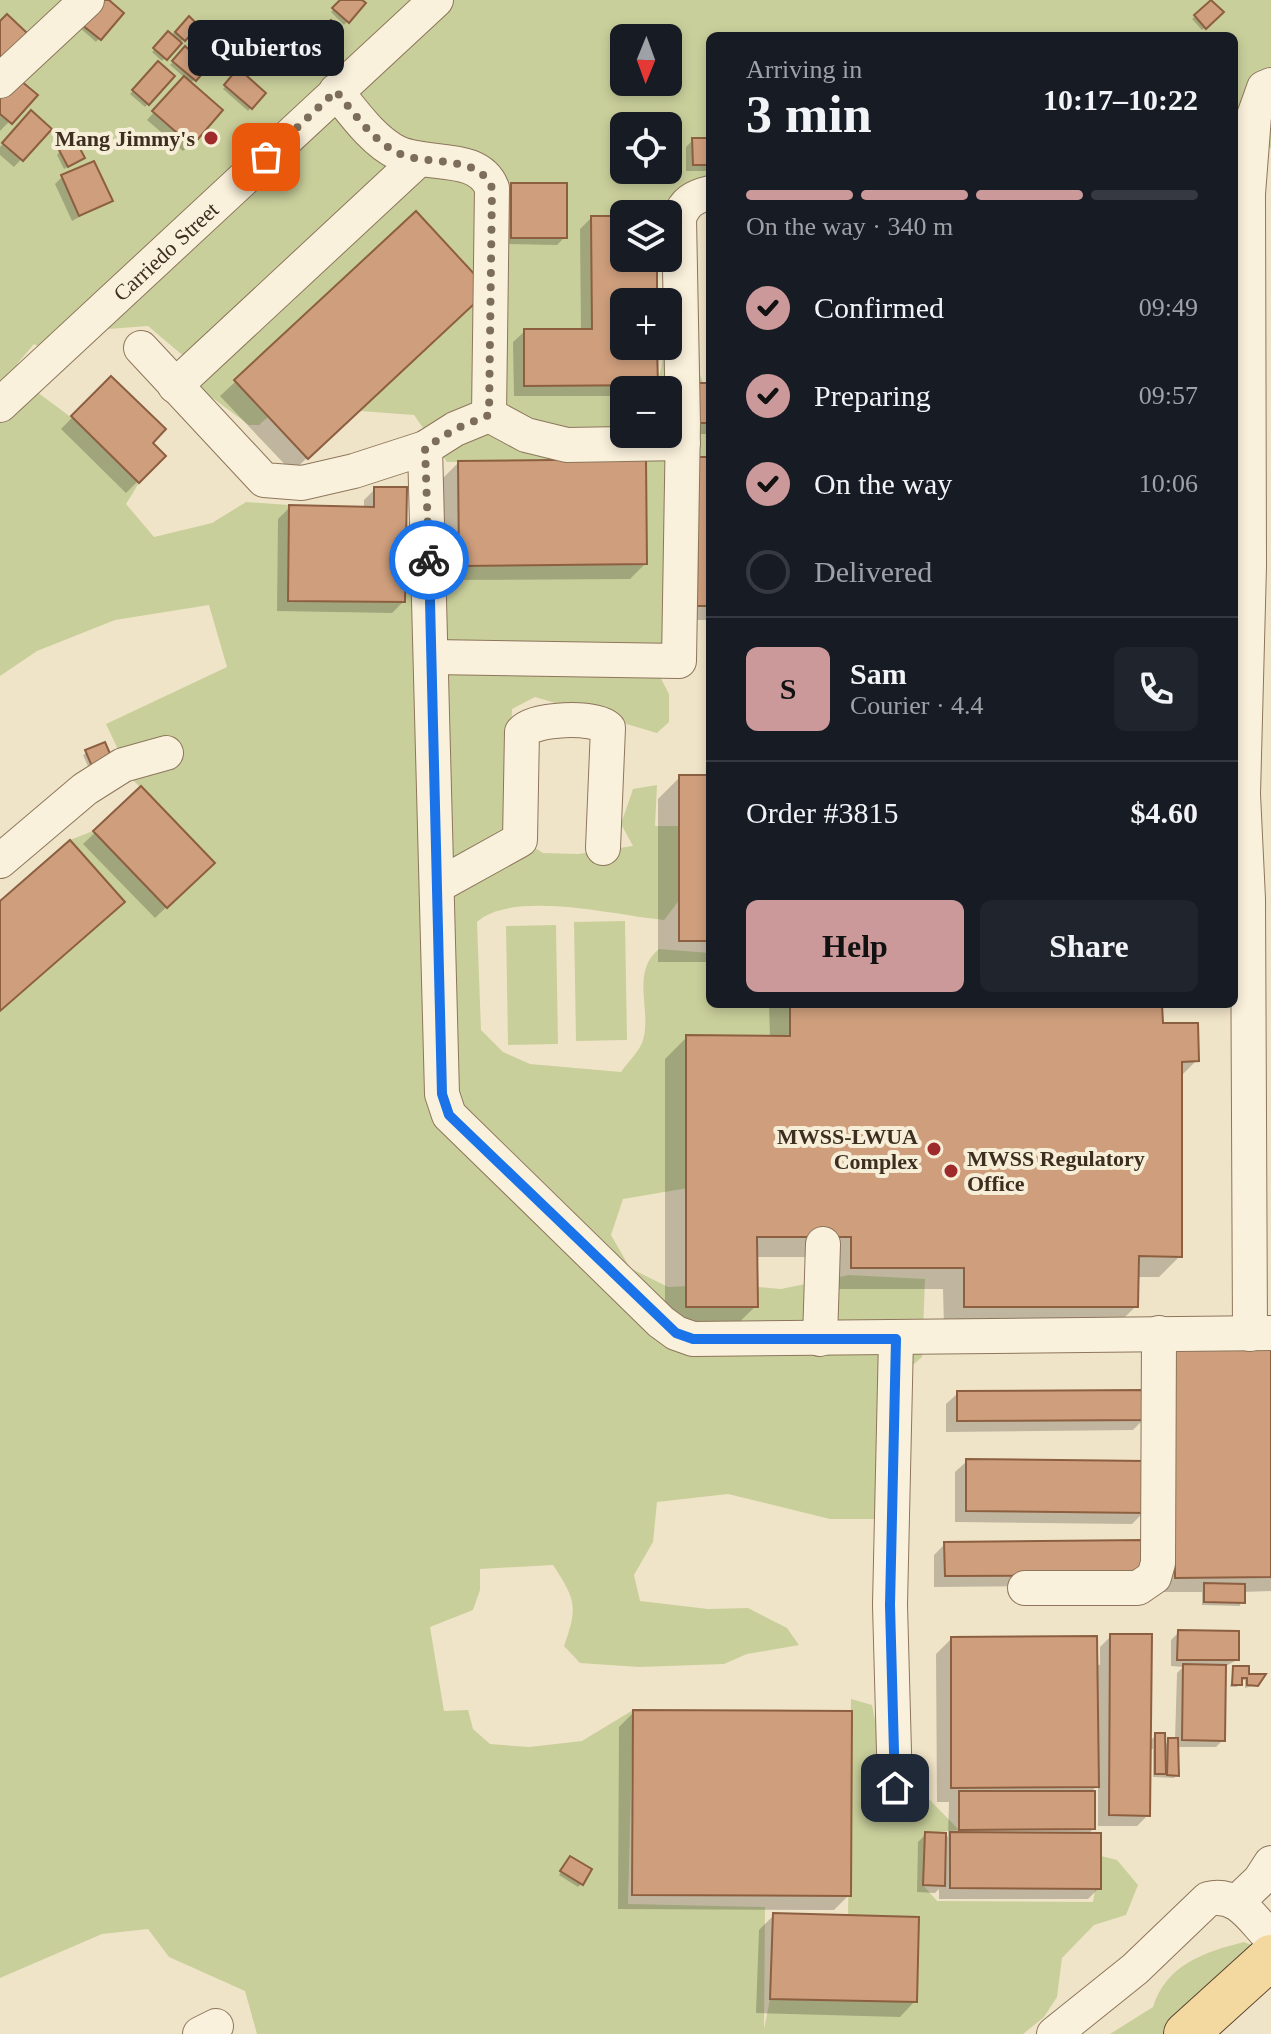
<!DOCTYPE html>
<meta charset="utf-8">
<style>
:root{--surface:#171b24;--page:#20242c;--text:#f1f3f6;--muted:#9ea1a6;--line:#363941;--accent:#cc999b}
body{margin:0;font-family:Georgia,serif;background:var(--page);color:var(--text);height:100vh;display:flex;flex-direction:column;font-size:30px;white-space:nowrap}
*{box-sizing:border-box;margin:0}
p{font-size:26px;color:var(--muted)}
.icon{flex:none;width:44px;height:44px;fill:none;stroke:currentColor;stroke-width:2;stroke-linecap:round;stroke-linejoin:round}
.map{position:relative;flex:1;overflow:hidden}
.drawer{position:absolute;left:706px;top:32px;width:532px;height:976px;display:flex;flex-direction:column;background:var(--surface);border-radius:12px;box-shadow:0 4px 12px #0003}
.drawer>*{flex:none}
.needle{width:52px;rotate:181deg}
.tools{position:absolute;left:610px;top:24px;display:grid;gap:16px}
.tools a{display:grid;place-items:center;width:72px;height:72px;border-radius:12px;background:var(--surface);box-shadow:0 4px 12px #0003;font-size:40px}
.pin{position:absolute;display:grid;place-items:center;width:68px;height:68px;color:#fff;margin:-34px;border-radius:16px;box-shadow:0 4px 12px #0006}
.courier{position:absolute;display:grid;place-items:center;width:80px;height:80px;margin:-40px;border:6px solid #1a73e8;border-radius:50%;background:#fff;color:#222;box-shadow:0 2px 10px #0007}
.bubble{position:absolute;height:56px;border-radius:12px;background:var(--surface);box-shadow:0 4px 12px #0003;font-size:26px;font-weight:600;line-height:56px;text-align:center}
.head em{font-style:normal;font-weight:600}
.head div{display:flex;flex-direction:column-reverse}
.head{display:flex;align-items:center;justify-content:space-between;height:136px;padding:0 40px}
h1{font-size:52px;font-weight:600;line-height:60px}
.bar{display:grid;grid-template-columns:repeat(4,1fr);gap:12px 8px;align-content:center;height:96px;padding:0 40px}
.bar i{height:10px;border-radius:6px;background:var(--line)}
.bar .current{background:var(--accent)}
.bar p{grid-column:span 4}
.line{display:flex;align-items:center;gap:20px;padding:0 40px;border-top:2px solid var(--line)}
.line div{flex:1}
.round{display:grid;place-items:center;flex:none;width:84px;height:84px;border-radius:12px;background:var(--page)}
ol{padding:0 40px;list-style:none}
li{display:flex;align-items:center;gap:24px;height:88px}
li p{margin-inline-start:auto}
li .icon{padding:8px;border-radius:50%;background:var(--accent);color:#111;stroke-width:4}
li:last-child{color:var(--muted)}
li i{width:44px;height:44px;border:4px solid var(--line);border-radius:50%}
.button{display:flex;gap:16px;margin-top:auto;padding:16px 40px}
.button a{flex:1;height:92px;border-radius:12px;background:var(--accent);color:#111;font-size:32px;font-weight:600;line-height:92px;text-align:center}
.button a+a{background:var(--page);color:var(--text)}
.map>svg:first-child{display:block}
.green{fill:#c9cf9b;fill-rule:evenodd}
.shadow{fill:#0003}
.building{fill:#cf9f7d;stroke:#8d5f41;stroke-width:2}
.lines{fill:none;stroke-linecap:round;stroke-linejoin:round}
.minor-casing{stroke:#8d765c;stroke-width:36}
.major-casing{stroke:#5b4430;stroke-width:46}
.minor{stroke:#faf1dc;stroke-width:34}
.major{stroke:#f3d9a0;stroke-width:44}
.done{stroke:#7c6e5b;stroke-width:8;stroke-dasharray:0 14.4}
.route{stroke:#1a73e8;stroke-width:10}
.poi-dot{fill:#9e2a2b;stroke:#f7eed8;stroke-width:3}
.labels{text-anchor:middle;dominant-baseline:central;stroke-width:8;stroke-linejoin:round;paint-order:stroke}
.poi-label{font-size:22px;font-weight:bold;fill:#3d2e20;stroke:#f7eed8;text-anchor:end}
.street-label{font-size:22px;fill:#3d2e20;stroke:#f7eed8}
</style>
<div class="map">
<svg width="1271" height="2034" viewBox="0 0 1271 2034">
<rect width="100%" height="100%" fill="#f0e4c8"/>
<g class="green">
<path d="M0 0H1271V148L1234 147V36H710V212L591 216 592 329H524L525 386 657 385 664 355 697 368 710 399V470L691 611 656 669 669 694V722L657 733 535 697 512 709 507 830 543 853 578 854 633 846 621 824 633 789 657 785 655 826H678L681 898 664 920C618 916 513 889 477 922L481 1030 503 1052 530 1064 621 1072C627 1063 640 1051 643 1040 652 1010 630 973 659 949L710 953V1004H814V1033L698 1041 694 1187 623 1199 611 1235 630 1268 668 1287 726 1284 781 1289 849 1275 925 1279 922 1357 908 1369 904 1519H830L728 1494 657 1502 653 1542 634 1575 640 1601 708 1609 748 1608 787 1628 799 1645 747 1654 724 1664 639 1667 580 1663 564 1646C578 1607 576 1600 553 1565L480 1569V1590L473 1610 430 1627 444 1711 468 1710 473 1729 490 1744 529 1747 582 1741 633 1710 628 1904 765 1907 764 2029 770 1999 917 2002 919 1917 848 1915 851 1699 872 1705 885 1769V1801L924 1794 959 1830 925 1833 923 1885 937 1901 1093 1902 1101 1856 1117 1860 1138 1885 1126 1915 1094 1925 1062 1958 1057 1997 1044 2017 1023 2034H257L245 1991 169 1957 148 1929 102 1934 0 1978V1011L125 902 70 840 93 831 167 908 214 863 132 779 106 724 227 667 209 605 115 620 37 651 0 676ZM624 38H668V82H624ZM624 126H668V170H624ZM416 212 489 290 360 411 414 415 447 462 646 459V564L459 566 444 561 406 569 405 602 288 601 289 505 246 502 212 523 154 537 126 504 139 483 76 421 33 389 17 364 34 344 67 362 95 330 148 326 187 359 195 385 249 425H259L268 417 234 380ZM624 390H668V434H624Z"/>
<path d="M625 921 627 1040 576 1041 574 922Z"/>
<path d="M556 925 558 1044 508 1045 506 926Z"/>
<path d="M1244 1942 1252 1945 1169 2034H1110L1153 2007C1166 1965 1204 1952 1244 1942Z"/>
</g>
<g class="shadow">
<path d="M106 0 121 13 96 42 80 28Z"/>
<path d="M342 0H360L363 4 344 25 331 12Z"/>
<path d="M1212 1 1222 12 1202 30 1192 19Z"/>
<path d="M189 19 196 26 162 61 152 52Z"/>
<path d="M331 23 339 32 321 48 313 39Z"/>
<path d="M200 35 230 61 218 75 207 65 190 84V144L183 151 147 120 185 78 170 65Z"/>
<path d="M158 64 172 77 145 107 130 94Z"/>
<path d="M238 71 263 93 248 111 223 89Z"/>
<path d="M0 95H35L0 131Z"/>
<path d="M24 120 49 129 14 167 0 155V147Z"/>
<path d="M693 140H710V171H686V147Z"/>
<path d="M60 151 80 160 64 169 57 155Z"/>
<path d="M62 177 110 200 72 221 55 184Z"/>
<path d="M512 185 565 237 557 245 504 244 505 192Z"/>
<path d="M416 214 472 304 292 472 220 396Z"/>
<path d="M591 218H624V258H655V302H624V346H655L656 384 650 390H624V396H514L513 342 525 331H581L580 229Z"/>
<path d="M111 378 150 443 163 456 126 493 61 429Z"/>
<path d="M710 385V434H687Z"/>
<path d="M710 459V620H683Z"/>
<path d="M458 463 645 564 630 579 444 580 443 478Z"/>
<path d="M375 489 403 602 392 613 277 611 278 519 290 507 364 509V500Z"/>
<path d="M104 744 91 773 83 755Z"/>
<path d="M680 777H710V962H658V799Z"/>
<path d="M141 789 212 863 155 918 83 844Z"/>
<path d="M769 1004H1160L1161 1025 1197 1060 1180 1077V1256L1159 1277H1137L1136 1306 1115 1327H944L943 1289H830V1257H755L756 1306 734 1327H665V1059L687 1037 770 1038Z"/>
<path d="M1271 1351V1591L1243 1592 1240 1606 1202 1605V1592H1161Z"/>
<path d="M958 1393 1144 1419 1133 1430 946 1432V1404Z"/>
<path d="M967 1461 1144 1512 1132 1524 955 1522V1472Z"/>
<path d="M945 1544 1131 1585 934 1587V1555Z"/>
<path d="M1179 1632 1237 1660 1224 1667 1223 1740 1216 1747H1176L1177 1775 1174 1778 1153 1777V1749H1149L1148 1815 1137 1826H1098V1785L1093 1790V1829L1087 1835 1099 1888 1088 1899H939V1889L935 1893 917 1892 918 1842 926 1834 944 1841 948 1836 949 1802H937L936 1654 951 1639 1100 1665V1647L1111 1636 1149 1742 1156 1735 1163 1745 1175 1740 1177 1673 1183 1667 1171 1666V1640Z"/>
<path d="M1234 1668 1246 1676 1256 1685 1245 1688V1680H1240L1237 1687H1230Z"/>
<path d="M634 1712 849 1895 834 1910 618 1909 619 1727Z"/>
<path d="M567 1862 581 1884 578 1887 559 1875Z"/>
<path d="M774 1915 915 2001 900 2017 756 2013 759 1930Z"/>
</g>
<g class="building">
<path d="M102 0H109L124 13 101 40 81 24Z"/>
<path d="M340 0H362L366 3 349 23 332 8Z"/>
<path d="M1211 0 1224 12 1206 29 1194 15Z"/>
<path d="M7 14 27 33 0 62V21Z"/>
<path d="M189 16 199 26 185 41 175 32Z"/>
<path d="M331 20 342 32 325 47 314 35Z"/>
<path d="M168 31 182 43 167 60 153 48Z"/>
<path d="M200 32 233 61 222 73 189 45Z"/>
<path d="M185 46 208 67 196 81 172 61Z"/>
<path d="M158 61 175 76 149 105 132 90Z"/>
<path d="M238 68 266 93 252 109 224 85Z"/>
<path d="M15 76 38 95 12 124 0 114V93Z"/>
<path d="M184 76 223 110 192 146 152 111Z"/>
<path d="M31 110 52 129 23 161 2 143Z"/>
<path d="M692 138H710V165H693Z"/>
<path d="M76 141 85 158 68 167 59 150Z"/>
<path d="M94 161 113 201 79 216 61 175Z"/>
<rect x="511" y="183" width="56" height="55"/>
<path d="M416 211 489 290 308 459 234 380Z"/>
<path d="M591 216H624V258H657V302H624V346H657L658 385 524 386V329H592Z"/>
<path d="M111 376 166 429 153 443 166 456 139 483 71 416Z"/>
<path d="M697 383H710V423H698Z"/>
<path d="M698 457H710V606H697Z"/>
<path d="M646 459 647 564 459 566 458 461Z"/>
<path d="M374 487H407L405 602 288 601 289 505 374 507Z"/>
<path d="M105 742 114 763 94 771 85 750Z"/>
<rect x="679" y="775" width="31" height="166"/>
<path d="M141 786 215 863 167 908 93 831Z"/>
<path d="M70 840 125 902 0 1011V901Z"/>
<path d="M790 1004H1162L1163 1023H1198L1199 1061 1182 1062V1257L1139 1256 1138 1307H964V1268H851V1237H757L758 1307H686V1035L790 1036Z"/>
<path d="M1271 1349V1577L1175 1578 1173 1350Z"/>
<path d="M1146 1390V1420L957 1421V1391Z"/>
<path d="M966 1459 1146 1461V1513L966 1511Z"/>
<path d="M1144 1540V1575L945 1576 944 1542Z"/>
<path d="M1204 1583 1245 1584V1603L1204 1602Z"/>
<path d="M1178 1630 1239 1631V1660H1177Z"/>
<path d="M1110 1634H1152L1150 1816 1109 1815Z"/>
<path d="M1097 1636 1099 1787 951 1788V1637Z"/>
<path d="M1183 1664 1226 1665 1225 1741 1182 1740Z"/>
<path d="M1233 1666H1249V1674H1266L1258 1686 1247 1685V1678H1242V1685H1232Z"/>
<path d="M633 1710 852 1711 851 1896 632 1895Z"/>
<path d="M1155 1733H1165L1166 1774H1155Z"/>
<path d="M1168 1738H1178L1179 1776 1167 1775Z"/>
<path d="M959 1791H1095V1829L959 1830Z"/>
<path d="M925 1832 946 1833 945 1886 923 1885Z"/>
<path d="M950 1832 1101 1833V1889L950 1888Z"/>
<path d="M570 1856 592 1869 583 1885 560 1871Z"/>
<path d="M773 1913 919 1917 917 2002 770 1999Z"/>
</g>
<g class="lines">
<g class="minor-casing">
<g id="minor">
<path d="M0 81 87 0"/>
<path d="M336 91C353 112 373 141 398 153 429 167 478 153 492 188L489 415"/>
<path d="M1234 194H1248L1254 116 1264 88 1271 85"/>
<path d="M1248 194 1249 566 1243 794 1248 899 1250 1334"/>
<path d="M141 348 264 480 302 483 354 471 425 448 455 429 489 415 526 435 567 445 683 443"/>
<path d="M175 386 419 159"/>
<path id="s1" d="M0 405 436 0"/>
<path d="M425 448 442 1094 449 1115 661 1322 676 1333 693 1339 1271 1333"/>
<path d="M432 657 679 661 683 424 679 218C685 202 693 197 710 193"/>
<path d="M0 861 85 789 123 765 166 753"/>
<path d="M437 886 520 840 522 732C535 718 593 716 608 728L603 848"/>
<path d="M820 1339 823 1244"/>
<path d="M1025 1588H1138L1154 1577 1158 1563 1159 1333"/>
<path d="M895 1788 890 1605 896 1339"/>
<path d="M1238 1901 1260 1880 1271 1863"/>
<path d="M200 2034 216 2026"/>
<path d="M1054 2034 1135 1969 1208 1899C1238 1892 1252 1919 1271 1938"/>
</g>
</g>
<g class="major-casing">
<path id="major" d="M1186 2034 1271 1957"/>
</g>
<use href="#minor" class="minor"/>
<use href="#major" class="major"/>
</g>
<g class="lines">
<path class="done" d="M266 157 336 91C353 112 373 141 398 153 428 167 478 153 492 188L489 415 455 429 425 448 429 560"/>
<path class="route" d="M429 560 442 1094 449 1115 676 1333 693 1339H896L890 1605 895 1788"/>
</g>
<g class="poi-dot">
<circle cx="211" cy="138" r="8"/>
<circle cx="934" cy="1149" r="8"/>
<circle cx="951" cy="1171" r="8"/>
</g>
<g class="labels">
<g class="poi-label">
<text x="195" y="138">Mang Jimmy's</text>
<text x="918" y="1136">MWSS-LWUA<tspan x="918" dy="25">Complex</tspan></text>
<text x="967" y="1158" text-anchor="start">MWSS Regulatory<tspan x="967" dy="25">Office</tspan></text>
</g>
<g class="street-label">
<text stroke="none"><textPath href="#s1" startOffset="226">Carriedo Street</textPath></text>
</g>
</g>
</svg>
<div class="tools">
<a><svg class="needle" viewBox="-14 -14 28 28"><path d="M0-13l5 13h-10z" fill="#e53935"/><path d="M0 13l5-13h-10z" fill="#9ea1a6"/></svg></a>
<a><svg class="icon" aria-label="locate" viewBox="0 0 24 24"><circle cx="12" cy="12" r="6"/><path d="M12 2v4M12 18v4M2 12h4M18 12h4"/></svg></a>
<a><svg class="icon" aria-label="layers" viewBox="0 0 24 24"><path d="M12 4l9 5-9 5-9-5zM3 14l9 5 9-5"/></svg></a>
<a>+</a>
<a>−</a>
</div>
<div class="pin" style="left:266px;top:157px;background:#ea580c"><svg class="icon" aria-label="bag" viewBox="0 0 24 24"><path d="M5 8h14l-1 12H6zM9 8a3 3 0 0 1 6 0"/></svg></div>
<div class="pin" style="left:895px;top:1788px;background:#1f2937"><svg class="icon" aria-label="home" viewBox="0 0 24 24"><path d="M3 11l9-7 9 7M6 9v11h12V9"/></svg></div>
<div class="courier" style="left:429px;top:560px"><svg class="icon" aria-label="bike" viewBox="0 0 24 24"><circle cx="6" cy="16" r="4"/><circle cx="18" cy="16" r="4"/><path d="M6 16l4-8h5l3 8M10 8l3 8H6M13 5h3"/></svg></div>
<div class="bubble" style="left:188px;top:20px;width:156px">Qubiertos</div>
<section class="drawer">
<div class="head"><div><h1>3 min</h1><p>Arriving in</p></div><em>10:17–10:22</em></div>
<div class="bar"><i class="current"></i><i class="current"></i><i class="current"></i><i></i><p>On the way · 340 m</p></div>
<ol>
<li><svg class="icon" aria-label="check" viewBox="0 0 24 24"><path d="M5 12l5 5 9-10"/></svg>Confirmed<p>09:49</p></li>
<li><svg class="icon" aria-label="check" viewBox="0 0 24 24"><path d="M5 12l5 5 9-10"/></svg>Preparing<p>09:57</p></li>
<li><svg class="icon" aria-label="check" viewBox="0 0 24 24"><path d="M5 12l5 5 9-10"/></svg>On the way<p>10:06</p></li>
<li><i></i>Delivered</li>
</ol>
<div class="line" style="height:144px"><b class="round" style="background:var(--accent);color:#111">S</b><div><b>Sam</b><p>Courier · 4.4</p></div><a class="round"><svg class="icon" aria-label="phone" viewBox="0 0 24 24"><path d="M5 4h4l2 5-3 2q2 4 5 5l2-3 5 2v4C11 20 4 13 5 4z"/></svg></a></div>
<div class="line" style="height:104px"><div>Order #3815</div><b>$4.60</b></div>
<div class="button"><a>Help</a><a>Share</a></div>
</section>
</div>
